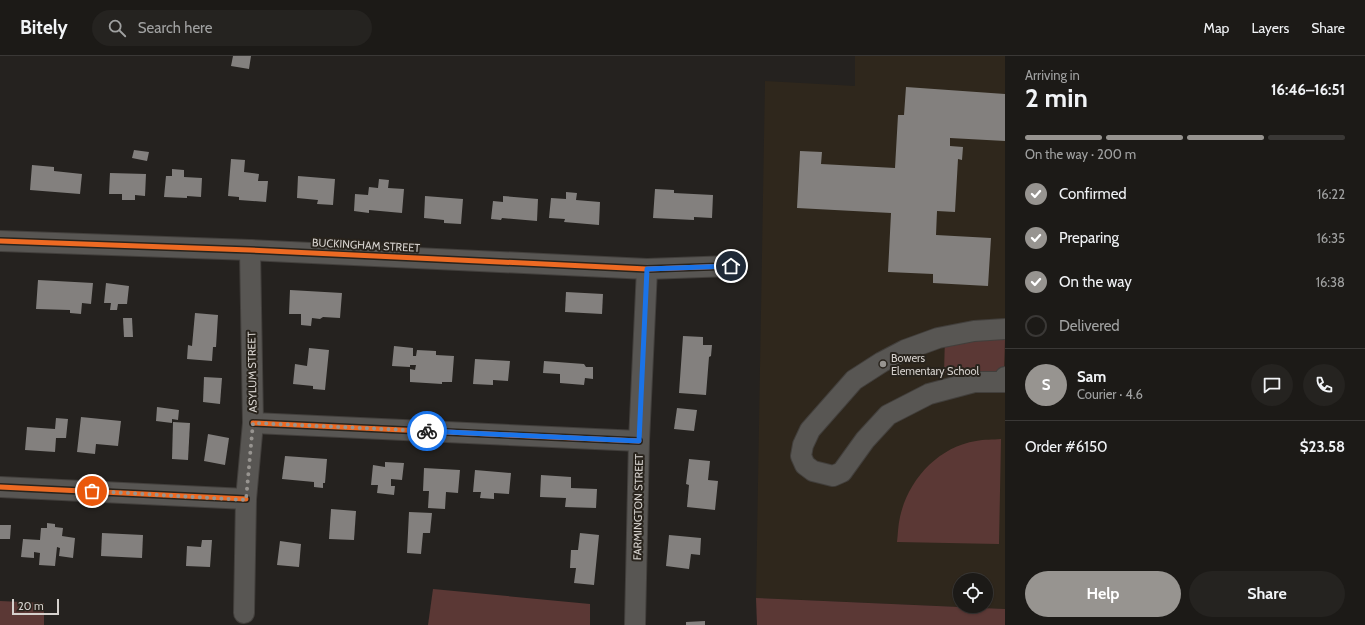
<!DOCTYPE html>
<meta charset="utf-8">
<style>
:root{--surface:#1c1a17;--page:#252320;--text:#f1f3f6;--muted:#a0a1a1;--line:#3a3836;--accent:#979490}
body{margin:0;font-family:Cabin,sans-serif;background:var(--page);color:var(--text);height:100vh;display:flex;flex-direction:column;font-size:15px;white-space:nowrap}
*{box-sizing:border-box;margin:0}
p{font-size:13px;color:var(--muted)}
.icon{flex:none;width:22px;height:22px;fill:none;stroke:currentColor;stroke-width:2;stroke-linecap:round;stroke-linejoin:round}
.map{position:relative;flex:1;overflow:hidden}
.details{display:flex;flex-direction:column;background:var(--surface);width:360px}
.details>*{flex:none}
.tools{position:absolute;left:953px;top:517px;display:grid;gap:8px}
.tools a{display:grid;place-items:center;width:40px;height:40px;border-radius:50%;background:var(--surface);box-shadow:0 1px 3px #0004,0 0 0 1px var(--line);font-size:20px}
.scale{position:absolute;left:12px;bottom:10px;width:47px;box-sizing:border-box;padding-left:4px;border:2px solid #d5d1cd;border-top:0;font-size:11px;line-height:14px;white-space:nowrap;color:#d5d1cd;-webkit-text-stroke:3px #28231c;paint-order:stroke}
.pin{position:absolute;display:grid;place-items:center;width:34px;height:34px;color:#fff;margin:-17px;border:2px solid #fff;border-radius:50%;box-shadow:0 1px 4px #0007}
.courier{position:absolute;display:grid;place-items:center;width:40px;height:40px;margin:-20px;border:3px solid #1a73e8;border-radius:50%;background:#fff;color:#222;box-shadow:0 1px 5px #0007}
.head em{font-style:normal;font-weight:700}
.head div{display:flex;flex-direction:column-reverse}
.head{display:flex;align-items:center;justify-content:space-between;height:68px;padding:0 20px}
h1{font-size:26px;font-weight:700;line-height:30px}
.bar{display:grid;grid-template-columns:repeat(4,1fr);gap:6px 4px;align-content:center;height:48px;padding:0 20px}
.bar i{height:5px;border-radius:3px;background:var(--line)}
.bar .current{background:var(--accent)}
.bar p{grid-column:span 4}
.line{display:flex;align-items:center;gap:10px;padding:0 20px;border-top:1px solid var(--line)}
.line div{flex:1}
.round{display:grid;place-items:center;flex:none;width:42px;height:42px;border-radius:21px;background:var(--page)}
ol{padding:0 20px;list-style:none}
li{display:flex;align-items:center;gap:12px;height:44px}
li p{margin-inline-start:auto}
li .icon{padding:4px;border-radius:50%;background:var(--accent);color:#fff;stroke-width:4}
li:last-child{color:var(--muted)}
li i{width:22px;height:22px;border:2px solid var(--line);border-radius:50%}
.cta{display:flex;gap:8px;margin-top:auto;padding:8px 20px}
.cta a{flex:1;height:46px;border-radius:24px;background:var(--accent);color:#fff;font-size:16px;font-weight:700;line-height:46px;text-align:center}
.cta a+a{background:var(--page);color:var(--text)}
header{display:flex;align-items:center;gap:24px;box-sizing:border-box;height:56px;padding:0 20px;background:var(--surface);border-bottom:1px solid var(--line)}
header strong{font-size:19px}
nav{display:flex;gap:22px;margin-inline-start:auto;font-size:14px}
.search{width:280px;height:36px;background:var(--page);display:flex;align-items:center;gap:10px;box-sizing:border-box;padding:0 14px;border-radius:22px;color:var(--muted);font-size:15px}
main{display:flex;flex:1;min-height:0}
.map>svg:first-child{display:block}
.built{fill:#2f271c;fill-rule:evenodd}
.green{fill:#5b3835}
.building{fill:#83807e}
.lines{fill:none;stroke-linecap:round;stroke-linejoin:round}
.minor-casing{stroke:#423f3c;stroke-width:22}
.minor{stroke:#585653;stroke-width:20}
.cycleway-casing{stroke:#28231c;stroke-width:8}
.cycleway{stroke:#ed6a23;stroke-width:5}
.done{stroke:#979490;stroke-width:4;stroke-dasharray:0 7.2}
.route{stroke:#1a73e8;stroke-width:5}
.poi-dot{fill:#979490;stroke:#28231c;stroke-width:1.5}
.labels{text-anchor:middle;dominant-baseline:central;stroke-width:4;stroke-linejoin:round;paint-order:stroke}
.street-label{font-size:11px;fill:#d5d1cd;stroke:#28231c}
.poi-label{font-size:11px;fill:#d5d1cd;stroke:#28231c;text-anchor:start}
</style>
<header>
<strong>Bitely</strong>
<div class="search"><svg class="icon" aria-label="search" viewBox="0 0 24 24"><circle cx="10" cy="10" r="6"/><path d="M15 15l6 6"/></svg>Search here</div>
<nav><a>Map</a><a>Layers</a><a>Share</a></nav>
</header>
<main>
<div class="map">
<svg width="1005" height="569" viewBox="0 0 1005 569">
<rect width="100%" height="100%" fill="#25221f"/>
<path class="built" d="M855 0H1005V553L756 542 765 25 855 30ZM960 524H986V550H960Z"/>
<g class="green">
<path d="M945 281 1005 283 1004 318 944 317Z"/>
<path d="M1001 383 999 488 897 486C898 478 898 469 900 461 908 424 938 391 976 385 984 383 993 384 1001 383Z"/>
<path d="M433 533 590 548V569H428Z"/>
<path d="M756 542 1005 553V569H757Z"/>
<path d="M0 545 44 547V569H0Z"/>
</g>
<g class="building">
<path d="M233 0H251L249 13 231 10Z"/>
<path d="M906 31 1005 38V85L950 82V90L963 91 962 104 958 103 955 156 937 155 936 179 991 182 988 230 933 227V218L888 216 891 157 797 152 800 95 822 96 821 108 895 112 898 59H904Z"/>
<path d="M134 94 149 96 147 105 132 102Z"/>
<path d="M231 103 245 104 244 116 259 118 258 125H268L266 146 239 144V141L228 140Z"/>
<path d="M32 109 54 111V115L82 118 80 138 30 134Z"/>
<path d="M172 113 184 114V121L202 122 201 141 187 140V142L164 141 166 120H172Z"/>
<path d="M110 117 146 118 145 140 135 139V144H122V138H109Z"/>
<path d="M298 120 335 123 333 149 317 148 318 144 297 142Z"/>
<path d="M379 123 389 124 388 132 404 133 402 157 369 154V157L354 155 355 138 368 139 369 131 378 132Z"/>
<path d="M655 133 674 134V137L713 139 712 162 694 161V164L653 162Z"/>
<path d="M566 136 577 137 576 144 600 146 599 169 564 166 565 163 549 162 551 142 566 143Z"/>
<path d="M425 140 463 143 461 168 444 167V164L424 162Z"/>
<path d="M503 140 538 143 537 165 502 162 501 164 491 163 493 145 503 146Z"/>
<path d="M38 224 93 227 91 248 82 247 81 258 70 257V254L36 253Z"/>
<path d="M106 227 129 230 127 248H118L117 254H110L111 247H104Z"/>
<path d="M290 234 342 237 340 262 323 261 320 263 312 262 311 270 301 269V258H289Z"/>
<path d="M566 236 603 238 602 258 565 256Z"/>
<path d="M195 257 218 259 216 291H213L212 305 187 303 188 289 192 290Z"/>
<path d="M123 262H132L133 281H124Z"/>
<path d="M683 280 703 281V289H712L711 300 709 301 706 339 679 337Z"/>
<path d="M394 290 413 292V300H416L417 294 436 295V299L454 300 452 326H442V328L410 326V313L415 314 416 309H410V311L392 310Z"/>
<path d="M309 292 329 294 325 334 313 333V330L293 328 295 308 307 310Z"/>
<path d="M475 303 510 305 508 325 493 324V329L473 328Z"/>
<path d="M544 305 584 308 586 311H593V323L585 322 584 329 560 327V318L543 317Z"/>
<path d="M204 321 222 322 220 348 203 346Z"/>
<path d="M157 351 179 354 178 364 172 363V367L156 365Z"/>
<path d="M677 352 697 354 694 375 674 373Z"/>
<path d="M81 361 121 365 118 390 96 388 95 398 77 396Z"/>
<path d="M56 362 68 363 66 382H56L55 396 25 394 27 371 55 373Z"/>
<path d="M173 366 190 367 188 404 172 403Z"/>
<path d="M208 378 229 382 225 409 204 405Z"/>
<path d="M285 400 327 403 325 427H323V432L314 431V426L282 423Z"/>
<path d="M689 403 710 405 708 424 718 425 715 454 687 451 689 429 686 428Z"/>
<path d="M385 406 404 407 402 424 391 423V430H395L394 439 377 437 378 429H371L373 409 385 411Z"/>
<path d="M424 412 460 414 458 437 446 436 445 453 428 452 429 435H423Z"/>
<path d="M475 414 511 417 509 438 494 437V443L480 442 481 436H473Z"/>
<path d="M541 419 571 421V432L597 433 596 452 565 451 566 442 540 441Z"/>
<path d="M331 453 356 455 354 484 329 483Z"/>
<path d="M409 456 432 457 430 477H423L421 498 407 497Z"/>
<path d="M47 467 55 468V471L63 472 62 480 75 482 73 502 59 500 60 492 57 491 55 510 39 509 40 497 34 496V502L21 501 23 483 40 484 41 472H47Z"/>
<path d="M0 469H11L10 483H0Z"/>
<path d="M102 477 143 479 142 502 101 500Z"/>
<path d="M580 477 599 479 594 529 574 527 576 512H570L571 494H578Z"/>
<path d="M669 479 701 482 700 499 691 498 689 513 666 510Z"/>
<path d="M202 484H212L210 511 186 510 187 490 201 491Z"/>
<path d="M280 485 301 488 299 511 277 509Z"/>
<path d="M705 565V569H686V566Z"/>
</g>
<g class="lines">
<g class="minor-casing">
<g id="minor">
<path d="M0 185 250 194 647 213 731 210"/>
<path d="M1005 273 974 275 938 282 905 294 882 306 854 324 810 374 803 389 801 400 805 409 813 415 833 420 842 416 865 384 888 359 929 338 974 326H1005V321"/>
<path d="M253 367 639 385"/>
<path d="M0 431 246 443"/>
<path d="M244 557 246 443 253 367 250 194"/>
<path d="M635 569 639 385 647 213"/>
</g>
</g>
<use href="#minor" class="minor"/>
<g class="cycleway-casing">
<g id="cycleway">
<path d="M0 185 250 194 647 213 731 210"/>
<path d="M253 367 639 385"/>
<path d="M0 431 246 443"/>
</g>
</g>
<use href="#cycleway" class="cycleway"/>
</g>
<g class="lines">
<path class="done" d="M92 435 246 444 253 367 427 375"/>
<path class="route" d="M427 375 639 385 647 213 731 210"/>
</g>
<circle class="poi-dot" cx="883" cy="308" r="4"/>
<g class="labels">
<g class="street-label">
<text transform="translate(366 189) rotate(3)">BUCKINGHAM STREET</text>
<text transform="translate(252 316) rotate(-91)">ASYLUM STREET</text>
<text transform="translate(638 451) rotate(-89)">FARMINGTON STREET</text>
</g>
<g class="poi-label">
<text x="891" y="302">Bowers<tspan x="891" dy="13">Elementary School</tspan></text>
</g>
</g>
</svg>
<div class="tools">
<a><svg class="icon" aria-label="locate" viewBox="0 0 24 24"><circle cx="12" cy="12" r="6"/><path d="M12 2v4M12 18v4M2 12h4M18 12h4"/></svg></a>
</div>
<div class="scale">20 m</div>
<div class="pin" style="left:92px;top:435px;background:#ea580c"><svg class="icon" aria-label="bag" viewBox="0 0 24 24"><path d="M5 8h14l-1 12H6zM9 8a3 3 0 0 1 6 0"/></svg></div>
<div class="pin" style="left:731px;top:210px;background:#1f2937"><svg class="icon" aria-label="home" viewBox="0 0 24 24"><path d="M3 11l9-7 9 7M6 9v11h12V9"/></svg></div>
<div class="courier" style="left:427px;top:375px"><svg class="icon" aria-label="bike" viewBox="0 0 24 24"><circle cx="6" cy="16" r="4"/><circle cx="18" cy="16" r="4"/><path d="M6 16l4-8h5l3 8M10 8l3 8H6M13 5h3"/></svg></div>
</div>
<section class="details">
<div class="head"><div><h1>2 min</h1><p>Arriving in</p></div><em>16:46–16:51</em></div>
<div class="bar"><i class="current"></i><i class="current"></i><i class="current"></i><i></i><p>On the way · 200 m</p></div>
<ol>
<li><svg class="icon" aria-label="check" viewBox="0 0 24 24"><path d="M5 12l5 5 9-10"/></svg>Confirmed<p>16:22</p></li>
<li><svg class="icon" aria-label="check" viewBox="0 0 24 24"><path d="M5 12l5 5 9-10"/></svg>Preparing<p>16:35</p></li>
<li><svg class="icon" aria-label="check" viewBox="0 0 24 24"><path d="M5 12l5 5 9-10"/></svg>On the way<p>16:38</p></li>
<li><i></i>Delivered</li>
</ol>
<div class="line" style="height:72px"><b class="round" style="background:var(--accent);color:#fff">S</b><div><b>Sam</b><p>Courier · 4.6</p></div><a class="round"><svg class="icon" aria-label="chat" viewBox="0 0 24 24"><path d="M4 5h16v11H9l-5 4z"/></svg></a><a class="round"><svg class="icon" aria-label="phone" viewBox="0 0 24 24"><path d="M5 4h4l2 5-3 2q2 4 5 5l2-3 5 2v4C11 20 4 13 5 4z"/></svg></a></div>
<div class="line" style="height:52px"><div>Order #6150</div><b>$23.58</b></div>
<div class="cta"><a>Help</a><a>Share</a></div>
</section>
</main>
